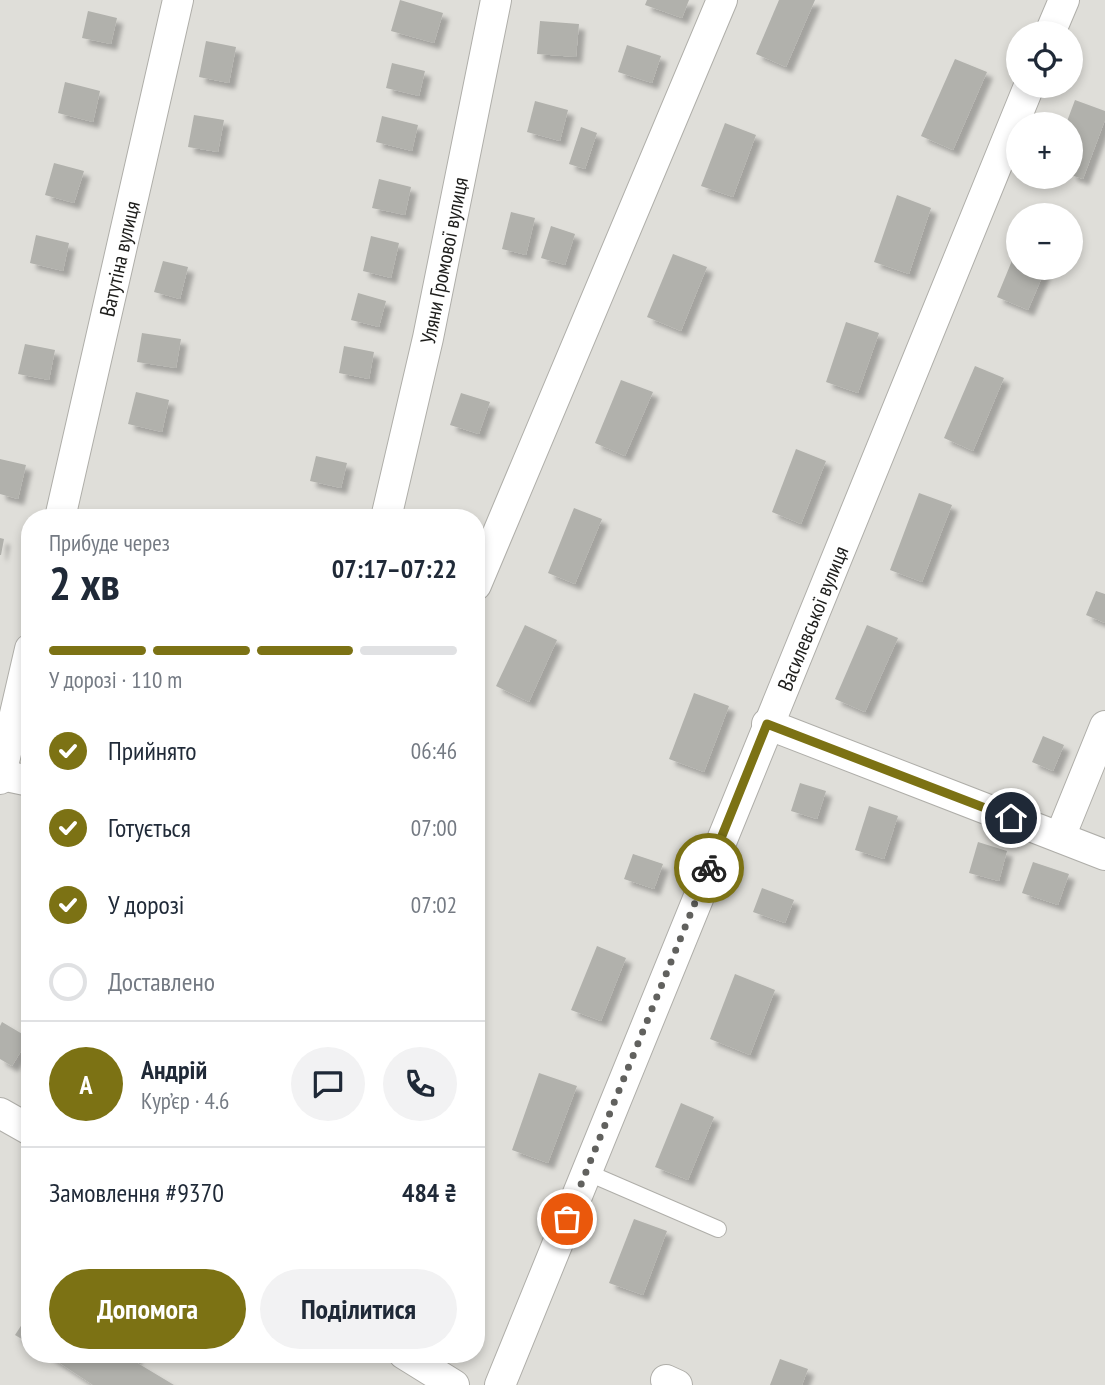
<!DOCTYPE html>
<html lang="uk">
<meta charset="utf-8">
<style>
:root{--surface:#fff;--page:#f2f2f3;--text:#1f2937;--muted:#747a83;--line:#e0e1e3;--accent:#7c7214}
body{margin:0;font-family:"PT Sans Narrow",sans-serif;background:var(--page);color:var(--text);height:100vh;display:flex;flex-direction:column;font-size:26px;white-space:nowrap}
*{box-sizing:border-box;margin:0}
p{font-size:23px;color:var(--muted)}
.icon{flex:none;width:38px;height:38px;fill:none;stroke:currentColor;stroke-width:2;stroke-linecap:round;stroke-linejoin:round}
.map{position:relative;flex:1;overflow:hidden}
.sheet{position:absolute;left:21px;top:509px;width:464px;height:854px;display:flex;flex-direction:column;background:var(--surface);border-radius:28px;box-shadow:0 4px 10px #0003}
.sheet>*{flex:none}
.tools{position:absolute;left:1006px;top:21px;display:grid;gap:14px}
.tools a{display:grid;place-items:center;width:77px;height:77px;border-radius:50%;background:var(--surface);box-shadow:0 4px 10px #0003;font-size:35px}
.pin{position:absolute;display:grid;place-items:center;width:60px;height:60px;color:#fff;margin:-30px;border:4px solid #fff;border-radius:50%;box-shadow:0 2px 7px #0007}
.courier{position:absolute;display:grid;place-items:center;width:70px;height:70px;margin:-35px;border:5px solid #7c7214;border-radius:50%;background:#fff;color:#222;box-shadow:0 2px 9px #0007}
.overview em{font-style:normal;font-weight:800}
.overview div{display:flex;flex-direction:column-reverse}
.overview{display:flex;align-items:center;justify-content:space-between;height:119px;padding:0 28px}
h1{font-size:46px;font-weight:800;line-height:52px}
.bar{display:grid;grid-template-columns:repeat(4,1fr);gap:10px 7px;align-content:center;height:84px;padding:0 28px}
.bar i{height:9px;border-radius:5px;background:var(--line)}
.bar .current{background:var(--accent)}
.bar p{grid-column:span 4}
.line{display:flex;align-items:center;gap:18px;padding:0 28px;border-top:2px solid var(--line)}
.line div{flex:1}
.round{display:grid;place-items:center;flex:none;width:74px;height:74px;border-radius:37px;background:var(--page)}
ol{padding:0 28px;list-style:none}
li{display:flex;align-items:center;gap:21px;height:77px}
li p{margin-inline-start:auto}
li .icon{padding:7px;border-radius:50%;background:var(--accent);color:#fff;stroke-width:4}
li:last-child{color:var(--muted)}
li i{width:38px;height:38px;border:4px solid var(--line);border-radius:50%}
.cta{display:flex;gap:14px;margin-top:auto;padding:14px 28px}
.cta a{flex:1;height:80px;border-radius:42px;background:var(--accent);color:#fff;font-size:28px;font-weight:800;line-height:80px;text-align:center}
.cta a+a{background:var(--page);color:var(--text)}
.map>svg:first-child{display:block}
.building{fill:#b1b1ac;filter:url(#shadow)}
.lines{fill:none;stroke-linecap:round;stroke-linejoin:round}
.lane-casing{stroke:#afaea9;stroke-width:18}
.street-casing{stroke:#afaea9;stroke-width:32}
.lane{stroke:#fff;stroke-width:16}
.street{stroke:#fff;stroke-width:30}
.done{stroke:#61615e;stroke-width:7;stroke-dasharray:0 12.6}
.route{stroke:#7c7214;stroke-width:9}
.labels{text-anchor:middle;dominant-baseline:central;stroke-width:7;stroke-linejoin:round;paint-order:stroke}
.street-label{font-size:21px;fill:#1d1d1b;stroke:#ecebe6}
</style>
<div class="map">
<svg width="1105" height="1385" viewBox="0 0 1105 1385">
<defs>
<filter id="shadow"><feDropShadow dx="6" dy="6" stdDeviation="2" flood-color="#0004"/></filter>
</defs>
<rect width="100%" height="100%" fill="#dfded9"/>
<g class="building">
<path d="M400 0 443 13 434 43 391 31Z"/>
<path d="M647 0H689L682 18 645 5Z"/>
<path d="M779 0H815L786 67 756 54Z"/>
<path d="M88 11 117 18 111 44 82 38Z"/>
<path d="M540 21 579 24 576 57 537 54Z"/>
<path d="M206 41 236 47 229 83 199 77Z"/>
<path d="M627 45 661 56 652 83 618 72Z"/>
<path d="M955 59 987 72 953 150 921 136Z"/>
<path d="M392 63 425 71 419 96 386 88Z"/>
<path d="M65 82 100 91 93 122 58 113Z"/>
<path d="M1075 100 1105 111V120L1083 179 1071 175V124H1066Z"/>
<path d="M535 101 568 110 560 141 527 132Z"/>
<path d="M194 115 224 120 218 152 188 147Z"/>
<path d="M382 116 418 125 412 151 376 142Z"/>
<path d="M725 123 756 135 733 197 701 186Z"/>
<path d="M581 127 597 133 585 169 569 164Z"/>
<path d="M54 163 84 171 74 203 45 195Z"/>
<path d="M379 179 411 187 405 215 372 208Z"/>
<path d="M897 195 931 208 909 274 874 262Z"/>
<path d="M511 212 535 218 526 255 502 249Z"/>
<path d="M551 226 575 234 565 265 541 258Z"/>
<path d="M36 235 69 243 63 271 30 263Z"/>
<path d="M371 236 399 243 391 278 363 271Z"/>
<path d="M1018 246V268H1046L1028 310 997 297Z"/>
<path d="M673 254 707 267 681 331 647 317Z"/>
<path d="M163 261 188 267 180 299 154 292Z"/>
<path d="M358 293 386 301 379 327 351 320Z"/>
<path d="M846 322 879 333 858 393 826 382Z"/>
<path d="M142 333 181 339 176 368 137 362Z"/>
<path d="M25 344 55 350 49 380 18 374Z"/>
<path d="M344 346 374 352 369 379 339 373Z"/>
<path d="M975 366 1004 378 973 451 944 438Z"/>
<path d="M621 380 653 392 625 456 595 443Z"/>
<path d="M136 392 169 400 162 432 128 424Z"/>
<path d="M461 393 490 402 479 434 450 425Z"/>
<path d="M796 449 826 461 801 524 772 512Z"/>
<path d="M316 456 347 463 341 488 310 481Z"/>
<path d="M0 459 26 465 18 499 0 494Z"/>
<path d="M919 493 952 505 922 582 890 570Z"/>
<path d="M574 508 602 519 575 584 548 573Z"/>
<path d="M0 538 4 539 1 555H0Z"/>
<path d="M1096 591 1105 594V623L1086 615Z"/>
<path d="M525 625 557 640 529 702 496 686Z"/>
<path d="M867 625 898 638 865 712 835 699Z"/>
<path d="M694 693 729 706 704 772 669 759Z"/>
<path d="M1043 736 1064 745 1053 771 1032 762Z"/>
<path d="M800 783 826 791 817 819 791 811Z"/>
<path d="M869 806 898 816 884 859 855 850Z"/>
<path d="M978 842 1007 851 999 881 969 873Z"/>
<path d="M633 854 663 864 654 889 624 879Z"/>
<path d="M1033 862 1069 874 1058 905 1022 893Z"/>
<path d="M762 888 794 900 785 923 753 912Z"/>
<path d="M28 906H30V931L24 930Z"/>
<path d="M597 946 626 958 601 1021 571 1010Z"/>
<path d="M735 974 775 990 750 1055 710 1039Z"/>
<path d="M2 1022 29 1038 12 1066 0 1059V1026Z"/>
<path d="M539 1073 577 1086 548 1163 512 1150Z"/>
<path d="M681 1103 714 1117 688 1180 655 1167Z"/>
<path d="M634 1219 667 1231 643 1295 609 1283Z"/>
<path d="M30 1312V1344L15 1335Z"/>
<path d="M46 1354H137L134 1361 174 1385H93Z"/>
<path d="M780 1359 808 1369 802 1385H770Z"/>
</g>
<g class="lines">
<g class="lane-casing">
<path id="lane" d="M586 1172 718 1229"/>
</g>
<g class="street-casing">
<g id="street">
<path d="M1050 33 1064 0"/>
<path id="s1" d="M60 518 178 0"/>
<path id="s2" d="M386 518 428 338 496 0"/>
<path d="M476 585 722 0"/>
<path d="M767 724 1105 855"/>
<path d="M1 775 30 781"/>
<path d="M0 779 30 649"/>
<path d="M1060 837 1105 726"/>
<path d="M0 1113 30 1130"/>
<path d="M404 1354 454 1385"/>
<path d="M666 1380 677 1385"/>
<path id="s3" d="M500 1385 1029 86"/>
</g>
</g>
<use href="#lane" class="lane"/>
<use href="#street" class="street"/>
</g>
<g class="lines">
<path class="done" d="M567 1219 709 868"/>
<path class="route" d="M709 868 767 724 1011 818"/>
</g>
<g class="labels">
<g class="street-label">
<text stroke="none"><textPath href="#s1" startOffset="266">Ватутіна вулиця</textPath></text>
<text stroke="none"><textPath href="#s2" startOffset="264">Уляни Громової вулиця</textPath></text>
<text stroke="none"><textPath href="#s3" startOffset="828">Василевської вулиця</textPath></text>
</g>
</g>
</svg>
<div class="tools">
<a><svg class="icon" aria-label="locate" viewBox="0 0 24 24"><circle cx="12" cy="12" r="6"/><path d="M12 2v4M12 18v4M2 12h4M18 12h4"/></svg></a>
<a>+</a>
<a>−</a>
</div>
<div class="pin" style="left:567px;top:1219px;background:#ea580c"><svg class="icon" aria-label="bag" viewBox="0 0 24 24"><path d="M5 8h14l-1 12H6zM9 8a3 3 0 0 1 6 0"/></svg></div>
<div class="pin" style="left:1011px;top:818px;background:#1f2937"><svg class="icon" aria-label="home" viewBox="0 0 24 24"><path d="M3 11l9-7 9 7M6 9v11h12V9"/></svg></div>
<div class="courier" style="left:709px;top:868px"><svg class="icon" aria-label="bike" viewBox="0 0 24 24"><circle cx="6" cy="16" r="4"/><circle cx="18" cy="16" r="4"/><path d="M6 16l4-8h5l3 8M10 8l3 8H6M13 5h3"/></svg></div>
<section class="sheet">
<div class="overview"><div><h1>2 хв</h1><p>Прибуде через</p></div><em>07:17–07:22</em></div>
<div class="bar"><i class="current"></i><i class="current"></i><i class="current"></i><i></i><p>У дорозі · 110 m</p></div>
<ol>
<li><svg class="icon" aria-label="check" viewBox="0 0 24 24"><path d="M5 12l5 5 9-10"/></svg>Прийнято<p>06:46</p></li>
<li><svg class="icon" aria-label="check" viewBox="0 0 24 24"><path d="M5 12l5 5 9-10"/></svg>Готується<p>07:00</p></li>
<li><svg class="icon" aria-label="check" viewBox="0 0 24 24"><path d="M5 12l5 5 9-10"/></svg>У дорозі<p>07:02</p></li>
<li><i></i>Доставлено</li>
</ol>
<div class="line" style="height:126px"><b class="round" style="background:var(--accent);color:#fff">А</b><div><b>Андрій</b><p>Кур’єр · 4.6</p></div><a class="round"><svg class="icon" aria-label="chat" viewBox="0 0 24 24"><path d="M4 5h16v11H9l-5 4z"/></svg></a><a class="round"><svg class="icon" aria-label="phone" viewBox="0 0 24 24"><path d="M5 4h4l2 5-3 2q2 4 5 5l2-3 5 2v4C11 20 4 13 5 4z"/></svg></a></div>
<div class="line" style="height:91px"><div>Замовлення #9370</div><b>484 ₴</b></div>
<div class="cta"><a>Допомога</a><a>Поділитися</a></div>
</section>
</div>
